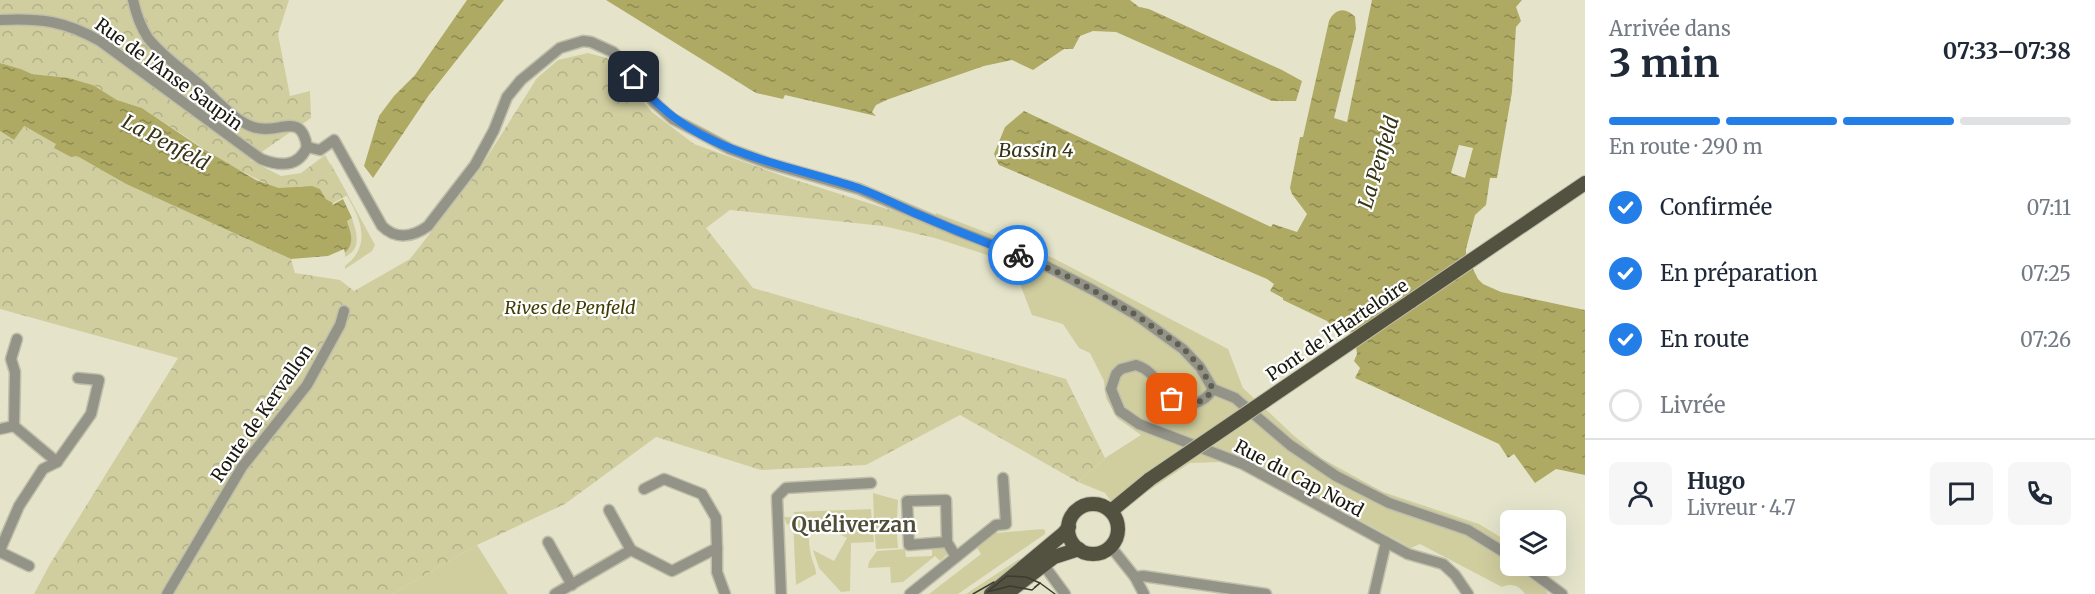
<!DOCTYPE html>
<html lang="fr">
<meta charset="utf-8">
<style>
:root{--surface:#fff;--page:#f6f6f7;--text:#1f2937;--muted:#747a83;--line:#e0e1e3;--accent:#247ee8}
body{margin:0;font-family:Merriweather,serif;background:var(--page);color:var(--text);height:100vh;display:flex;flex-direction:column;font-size:22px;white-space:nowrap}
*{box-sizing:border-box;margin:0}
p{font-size:20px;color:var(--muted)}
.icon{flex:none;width:33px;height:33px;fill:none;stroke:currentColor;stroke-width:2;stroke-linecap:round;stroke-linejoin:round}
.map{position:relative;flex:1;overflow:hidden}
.drawer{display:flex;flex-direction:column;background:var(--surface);width:510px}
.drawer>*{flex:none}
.tools{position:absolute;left:1500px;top:510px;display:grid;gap:12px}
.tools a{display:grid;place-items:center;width:66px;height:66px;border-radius:9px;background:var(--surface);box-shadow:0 6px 24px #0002;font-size:30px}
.pin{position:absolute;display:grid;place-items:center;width:51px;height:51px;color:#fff;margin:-26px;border-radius:12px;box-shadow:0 3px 9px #0006}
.courier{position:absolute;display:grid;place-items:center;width:60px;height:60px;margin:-30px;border:4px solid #247ee8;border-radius:50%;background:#fff;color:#222;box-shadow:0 2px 8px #0007}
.head em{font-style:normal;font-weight:700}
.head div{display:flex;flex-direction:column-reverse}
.head{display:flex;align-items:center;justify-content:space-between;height:102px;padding:0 24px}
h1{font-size:39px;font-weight:700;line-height:45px}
.bar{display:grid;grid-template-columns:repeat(4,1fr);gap:9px 6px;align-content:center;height:72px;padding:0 24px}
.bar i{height:8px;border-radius:4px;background:var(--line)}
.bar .selected{background:var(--accent)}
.bar p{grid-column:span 4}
.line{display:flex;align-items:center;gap:15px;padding:0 24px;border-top:2px solid var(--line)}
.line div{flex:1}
.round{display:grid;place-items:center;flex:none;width:63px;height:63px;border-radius:9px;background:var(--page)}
ol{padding:0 24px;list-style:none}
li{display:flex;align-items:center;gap:18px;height:66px}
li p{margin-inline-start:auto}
li .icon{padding:6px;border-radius:50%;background:var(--accent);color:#fff;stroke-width:4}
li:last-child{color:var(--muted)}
li i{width:33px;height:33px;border:3px solid var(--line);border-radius:50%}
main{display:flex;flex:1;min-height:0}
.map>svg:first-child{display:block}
.green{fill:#d0ce9f}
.forest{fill:url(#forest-crowns)}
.water{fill:url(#water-ripples)}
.pier{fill:#e5e4cb}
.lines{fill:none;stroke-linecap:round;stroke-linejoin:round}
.minor-casing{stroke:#c0bfa9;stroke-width:13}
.major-casing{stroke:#c0bfa9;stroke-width:16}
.minor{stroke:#939388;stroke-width:10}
.major{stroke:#535240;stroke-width:14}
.tram{stroke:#3d3c31;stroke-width:1.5}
.major-bridge-casing{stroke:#c0bfa9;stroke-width:16;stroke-linecap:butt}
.major-bridge{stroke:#535240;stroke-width:14}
.done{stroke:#605f51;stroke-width:6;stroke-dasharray:0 10.8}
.route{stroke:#247ee8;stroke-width:8}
.labels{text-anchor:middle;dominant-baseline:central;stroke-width:4.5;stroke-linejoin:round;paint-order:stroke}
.street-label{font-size:18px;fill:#19180f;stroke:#fff}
.park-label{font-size:18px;font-style:italic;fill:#403c02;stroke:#fff}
.water-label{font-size:20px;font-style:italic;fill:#383617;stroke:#fff}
.quarter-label{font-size:21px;font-weight:bold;fill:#4f4e39;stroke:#fff}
</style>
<main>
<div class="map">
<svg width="1585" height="594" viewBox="0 0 1585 594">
<defs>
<pattern id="forest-crowns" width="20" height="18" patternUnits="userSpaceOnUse" patternTransform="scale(1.5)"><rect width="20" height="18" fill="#d0ce9f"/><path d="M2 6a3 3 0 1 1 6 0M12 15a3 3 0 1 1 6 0" fill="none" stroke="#b2b088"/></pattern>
<pattern id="water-ripples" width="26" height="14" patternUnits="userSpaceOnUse" patternTransform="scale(1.5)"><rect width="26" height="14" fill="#aeaa64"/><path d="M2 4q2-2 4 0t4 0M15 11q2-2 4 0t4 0" fill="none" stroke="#8d8951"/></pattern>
</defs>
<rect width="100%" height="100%" fill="#e5e4cb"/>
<g class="green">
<path d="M331 164 375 245 372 251 345 269V266C383 237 346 196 327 166Z"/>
<path d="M936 213 1053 258 1228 349 1243 388 1292 434 1321 458 1383 492 1479 524 1510 543V566H1532L1548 594H1525C1519 585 1511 583 1502 587L1420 544 1411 548 1252 461 1190 463 1118 511 1105 493 1078 482 1105 458 1141 435 1117 418 1106 398 1104 381 1090 353 1079 348 1063 324 1032 315 1012 263 935 238Z"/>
<path d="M352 218C357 234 362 248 345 257V253C354 244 351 232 347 221Z"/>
<path d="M873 493 898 500 897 520 874 521Z"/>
<path d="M871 509 872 522 820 524V522L808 525 804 516 796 515 793 512Z"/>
<path d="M784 517 803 518C810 531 808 541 811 555 812 562 816 566 816 574L796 585 793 521 787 525Z"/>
<path d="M896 523 898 548 876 549 874 524Z"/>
<path d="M872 524 874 542 851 543 850 591 841 592 819 568 813 550 834 561 847 538 825 526Z"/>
<path d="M1042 529 1045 530V534L958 594H929L981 554 976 546 996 533Z"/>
<path d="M477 545 508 594H392Z"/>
<path d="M945 547 950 552 940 561 935 556 903 582 891 583 890 567 868 568 869 562 877 551 905 549 906 557 932 556V548Z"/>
<path d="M1019 559 1022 563 986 594H966Z"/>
</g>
<g class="forest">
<path d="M0 0H289L278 34 290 96 310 91 311 118 250 160 281 176 301 173 325 155 348 195 333 203 326 199 320 189 303 186 292 188H279L267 184 229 165 142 108 117 100 93 85 69 78 32 74 21 69 0 63Z"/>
<path d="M588 53 607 58 652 112 694 144 786 177 935 224V238L883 226 730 210 706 228 753 288 1066 379 1105 458 1078 482 960 415 866 465 761 470 656 437 565 504 477 545 392 594H34L50 564 178 358 0 309V131L14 140 23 126 57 144 55 148 77 156 126 184 291 259 295 273 340 280 354 291 410 259 477 173 537 78 558 60Z"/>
</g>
<g class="water">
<path d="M467 0H504L429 95 373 178 364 166 379 116 394 96 415 75Z"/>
<path d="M606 0H1130L1139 7 1149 9 1282 70 1302 81 1296 101H1272L1116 32 1093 31 1080 36 1073 49H1064L1033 70 1012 60 984 66 889 99 876 105 872 112 876 116 785 95 783 99 756 93Z"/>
<path d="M1372 0H1522L1516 7 1521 21 1516 27 1512 92 1497 178H1490L1486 205 1475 215 1466 249V255L1478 279 1483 284 1501 292 1585 310V475L1556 469 1535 483 1514 454 1508 458 1499 444 1355 378 1360 368 1354 361 1357 354 1354 332 1344 333 1340 326H1331L1327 321 1283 300V298L1270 291 1274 284 1267 279 999 165 994 154 1005 127 1024 111 1271 227 1273 224 1297 232 1307 214 1292 194 1290 188 1300 137H1303L1329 21C1335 8 1346 7 1355 17L1356 29 1334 118 1347 122Z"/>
<path d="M0 63 21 69 32 74 69 78 93 85 117 100 142 108 197 145 256 180 279 188 312 186 320 189 326 199 333 203 332 205 343 199 352 218 347 221C351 233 355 243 345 253L344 249 328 256 291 259 126 184 77 156 71 157 54 148 56 144 24 126 14 140 0 131Z"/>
</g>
<path class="pier" d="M1459 145 1473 148 1465 178 1451 173Z"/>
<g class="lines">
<g class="minor-casing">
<g id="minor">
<path d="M133 0C136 14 140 26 148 38 162 56 182 69 199 84 215 98 233 120 253 127 278 136 301 109 307 147"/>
<path d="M0 20C41 18 65 21 100 41L261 159C279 166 298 168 307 147"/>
<path d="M307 147 320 150 334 140 382 226C396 240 413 237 428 226L475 165 494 130 507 97 521 80 560 48 583 41 591 42 613 52 622 60 655 103 673 119 730 149 768 163 859 189 955 230 1040 263 1093 290 1136 315 1183 349 1200 367 1213 389 1235 398 1290 445 1336 476 1389 503 1468 530 1510 556"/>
<path d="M1213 389C1204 404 1185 410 1171 398 1158 387 1155 371 1136 365L1121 369 1116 374 1111 389 1120 411 1139 424 1243 464 1408 554 1443 564 1455 575 1468 594"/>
<path d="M14 426 15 372 11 359 17 339"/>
<path d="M0 429 14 426 57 462 43 469 19 506 0 550"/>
<path d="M57 462 91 414 99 380 78 378"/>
<path d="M609 510 631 550"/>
<path d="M548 542 572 585"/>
<path d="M947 542 909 545 907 501 946 500 947 542 956 557"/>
<path d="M1111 547 1135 577 1144 594"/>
<path d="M717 548V572L725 594"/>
<path d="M0 552 29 566"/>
<path d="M1043 564 1065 594"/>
<path d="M1524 566 1562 594"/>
<path d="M1135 577 1143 576 1266 594"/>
<path d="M167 594 242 467 307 385 340 325 344 311"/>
<path d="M555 594 631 550 672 571 717 548 716 518 702 494 664 479 644 489"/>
<path d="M781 594 777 497 786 488 871 483"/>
<path d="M910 594 996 525 1006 524 1003 478"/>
<path d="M1374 594 1386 542"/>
</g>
</g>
<g class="major-casing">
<g id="major">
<path d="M1410 302 1585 183"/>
<circle cx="1093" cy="529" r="25"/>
<path d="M1111 511 1150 479"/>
<path d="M991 594 1063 534 1069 527"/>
<path d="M1006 594 1054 557 1079 549"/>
</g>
</g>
<use href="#minor" class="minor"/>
<use href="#major" class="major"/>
<g class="tram">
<path d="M1007 576 1026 577 1040 583 1032 590 1010 586 987 592Z"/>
<path d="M1035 587 1040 583 1055 594"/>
<path d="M973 594 994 582"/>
</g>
<g class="major-bridge-casing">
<path id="major-bridge" d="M1150 479 1410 302"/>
</g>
<use href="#major-bridge" class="major-bridge"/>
</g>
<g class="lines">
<path class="done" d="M1018 255 1073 279 1136 315 1183 348 1200 367 1213 389C1203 405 1188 407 1172 399"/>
<path class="route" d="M634 77C689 152 776 161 858 188 878 195 897 205 917 214 950 228 984 242 1018 255"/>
</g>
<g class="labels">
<g class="street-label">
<text transform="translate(169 74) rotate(36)">Rue de l'Anse Saupin</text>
<text transform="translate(1337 330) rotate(-34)">Pont de l'Harteloire</text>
<text transform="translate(262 413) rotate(-55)">Route de Kervallon</text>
<text transform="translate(1299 478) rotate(28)">Rue du Cap Nord</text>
</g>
<g class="park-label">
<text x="570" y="307">Rives de Penfeld</text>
</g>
<g class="water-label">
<text transform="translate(166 142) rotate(28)">La Penfeld</text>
<text x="1036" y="149">Bassin 4</text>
<text transform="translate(1378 162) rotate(-73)">La Penfeld</text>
</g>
<g class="quarter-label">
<text x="854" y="524">Quéliverzan</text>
</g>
</g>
</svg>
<div class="tools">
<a><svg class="icon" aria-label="layers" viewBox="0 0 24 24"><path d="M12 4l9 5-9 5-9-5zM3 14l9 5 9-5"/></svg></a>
</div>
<div class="pin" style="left:1172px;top:399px;background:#ea580c"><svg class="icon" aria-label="bag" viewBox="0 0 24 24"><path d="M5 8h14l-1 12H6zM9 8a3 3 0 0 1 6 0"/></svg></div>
<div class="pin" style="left:634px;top:77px;background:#1f2937"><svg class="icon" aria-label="home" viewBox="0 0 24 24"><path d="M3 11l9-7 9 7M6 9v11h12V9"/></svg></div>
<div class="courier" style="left:1018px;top:255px"><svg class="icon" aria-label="bike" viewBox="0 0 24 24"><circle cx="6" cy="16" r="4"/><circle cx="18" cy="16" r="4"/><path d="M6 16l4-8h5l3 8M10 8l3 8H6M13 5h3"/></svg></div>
</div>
<section class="drawer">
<div class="head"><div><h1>3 min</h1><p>Arrivée dans</p></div><em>07:33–07:38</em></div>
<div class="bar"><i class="selected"></i><i class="selected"></i><i class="selected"></i><i></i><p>En route · 290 m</p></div>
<ol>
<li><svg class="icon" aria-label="check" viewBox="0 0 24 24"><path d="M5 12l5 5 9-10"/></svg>Confirmée<p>07:11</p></li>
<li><svg class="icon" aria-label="check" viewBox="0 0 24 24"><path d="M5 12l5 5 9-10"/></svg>En préparation<p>07:25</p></li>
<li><svg class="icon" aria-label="check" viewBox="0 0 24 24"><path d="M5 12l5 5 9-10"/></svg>En route<p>07:26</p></li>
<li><i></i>Livrée</li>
</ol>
<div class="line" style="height:108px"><a class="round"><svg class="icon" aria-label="person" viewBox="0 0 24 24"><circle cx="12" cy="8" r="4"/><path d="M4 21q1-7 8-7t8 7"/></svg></a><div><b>Hugo</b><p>Livreur · 4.7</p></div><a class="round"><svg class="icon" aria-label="chat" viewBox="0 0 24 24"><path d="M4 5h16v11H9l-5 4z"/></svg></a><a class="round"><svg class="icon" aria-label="phone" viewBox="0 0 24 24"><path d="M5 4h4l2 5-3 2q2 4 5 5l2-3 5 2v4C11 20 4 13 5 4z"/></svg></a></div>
</section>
</main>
